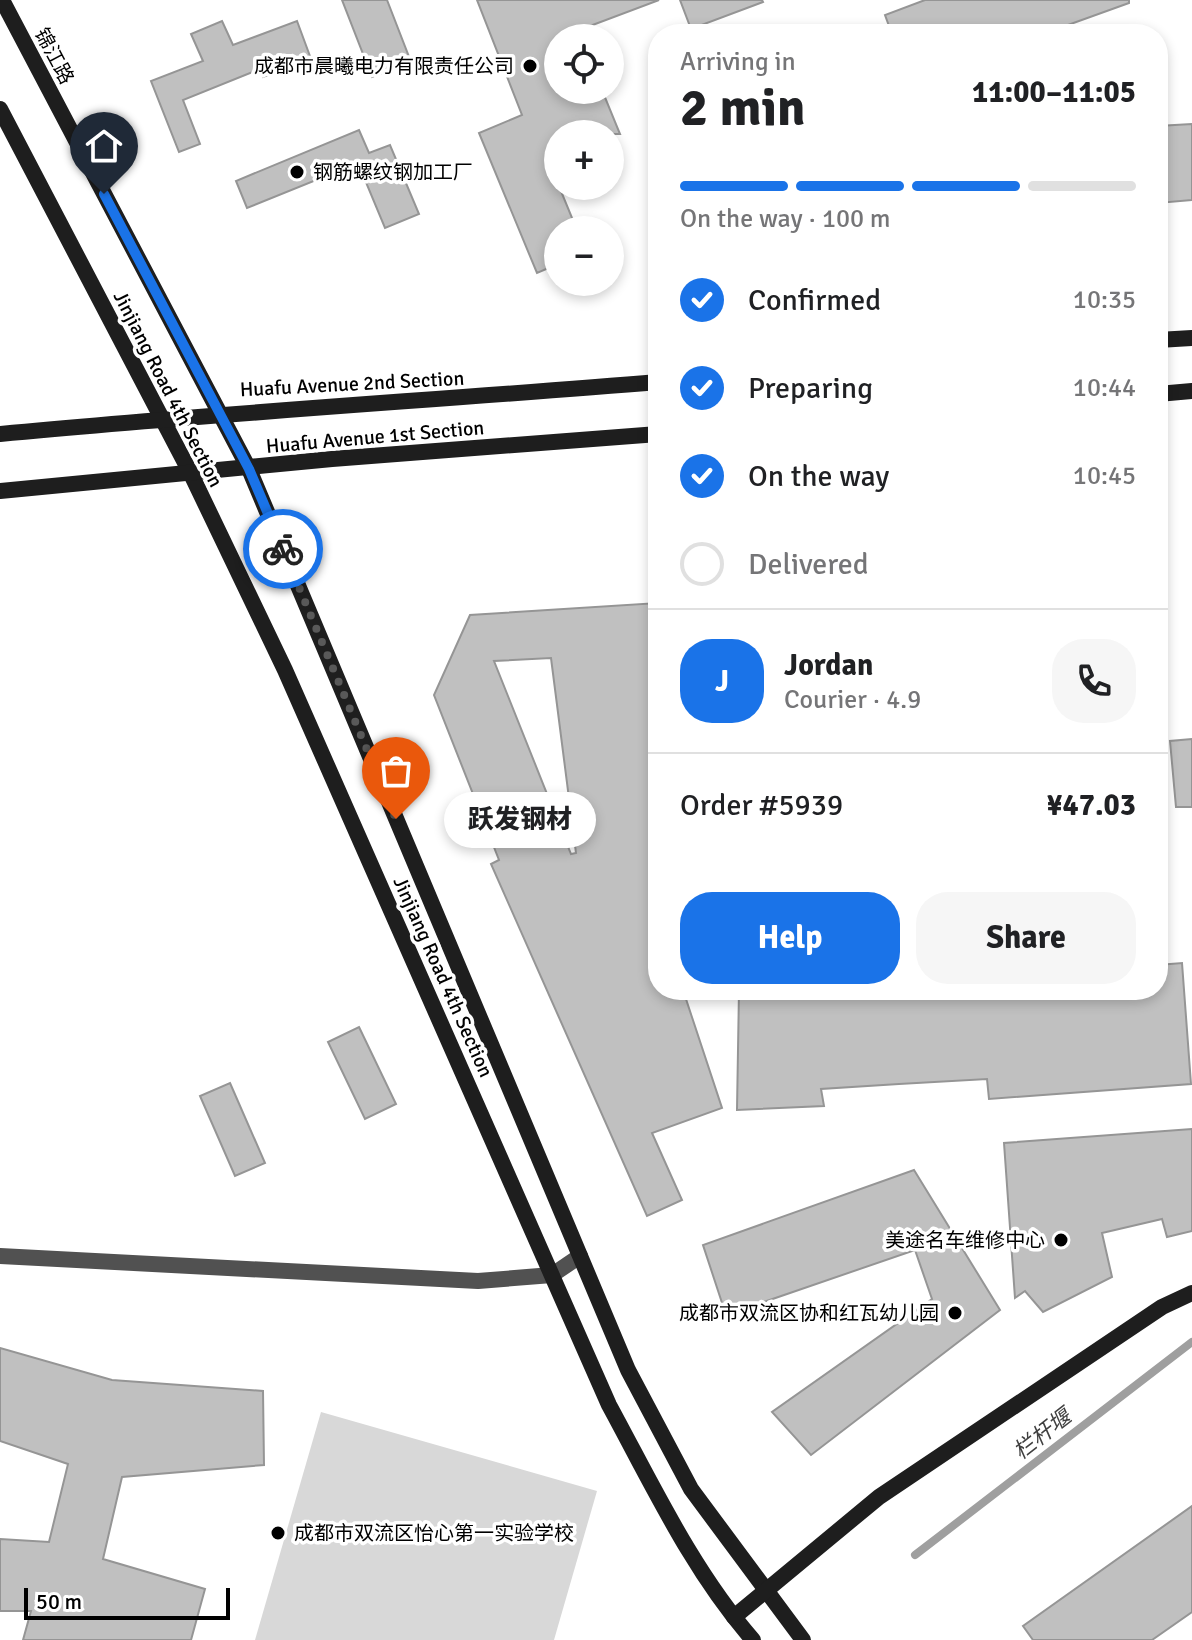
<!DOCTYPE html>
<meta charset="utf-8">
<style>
:root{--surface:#fff;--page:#f6f6f6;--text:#202124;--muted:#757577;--line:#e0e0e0;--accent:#1a73e8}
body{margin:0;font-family:Signika,"Noto Sans SC",sans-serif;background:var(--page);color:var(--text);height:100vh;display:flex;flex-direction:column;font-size:30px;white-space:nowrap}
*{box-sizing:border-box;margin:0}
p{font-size:26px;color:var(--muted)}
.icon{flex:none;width:44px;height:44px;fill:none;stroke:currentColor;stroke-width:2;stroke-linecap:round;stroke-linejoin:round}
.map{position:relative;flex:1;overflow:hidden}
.details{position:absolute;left:648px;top:24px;width:520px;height:976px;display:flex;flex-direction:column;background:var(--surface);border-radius:32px;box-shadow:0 4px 12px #0003}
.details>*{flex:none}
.tools{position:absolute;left:544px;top:24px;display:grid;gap:16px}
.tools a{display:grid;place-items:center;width:80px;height:80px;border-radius:50%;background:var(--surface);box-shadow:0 4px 12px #0003;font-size:40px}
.scale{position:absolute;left:24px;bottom:20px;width:206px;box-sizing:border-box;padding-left:8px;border:4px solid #000;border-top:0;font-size:22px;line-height:28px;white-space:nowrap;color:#000;-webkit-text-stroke:6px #fff;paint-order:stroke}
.pin{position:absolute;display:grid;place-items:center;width:68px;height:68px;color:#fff;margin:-82px -34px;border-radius:50% 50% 50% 0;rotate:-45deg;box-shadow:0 0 8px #0007}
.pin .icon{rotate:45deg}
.courier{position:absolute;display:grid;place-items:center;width:80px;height:80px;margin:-40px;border:6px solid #1a73e8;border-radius:50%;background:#fff;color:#222;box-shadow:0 2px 10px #0007}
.bubble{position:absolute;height:56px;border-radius:28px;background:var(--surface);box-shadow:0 4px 12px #0003;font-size:26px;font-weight:800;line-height:56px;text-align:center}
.summary em{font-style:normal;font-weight:800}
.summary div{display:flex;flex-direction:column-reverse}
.summary{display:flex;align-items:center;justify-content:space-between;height:136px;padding:0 32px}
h1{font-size:52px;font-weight:800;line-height:60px}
.bar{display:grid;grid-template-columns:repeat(4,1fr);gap:12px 8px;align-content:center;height:96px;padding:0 32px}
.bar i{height:10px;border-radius:6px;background:var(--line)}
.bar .active{background:var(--accent)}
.bar p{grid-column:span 4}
.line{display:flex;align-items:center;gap:20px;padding:0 32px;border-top:2px solid var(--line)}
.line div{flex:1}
.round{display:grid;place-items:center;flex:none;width:84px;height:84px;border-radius:32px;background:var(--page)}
ol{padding:0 32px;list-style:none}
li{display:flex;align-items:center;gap:24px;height:88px}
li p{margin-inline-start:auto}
li .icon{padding:8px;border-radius:50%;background:var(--accent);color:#fff;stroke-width:4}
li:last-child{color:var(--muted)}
li i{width:44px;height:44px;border:4px solid var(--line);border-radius:50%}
.button{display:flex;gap:16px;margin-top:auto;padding:16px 32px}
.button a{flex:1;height:92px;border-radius:32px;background:var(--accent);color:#fff;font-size:32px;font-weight:800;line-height:92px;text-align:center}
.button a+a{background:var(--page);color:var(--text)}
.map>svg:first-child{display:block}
.green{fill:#d8d8d8}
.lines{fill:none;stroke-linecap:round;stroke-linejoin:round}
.stream{stroke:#9f9f9f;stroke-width:8}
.building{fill:#c0c0c0;stroke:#959595;stroke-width:2;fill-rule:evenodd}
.street{stroke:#515151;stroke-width:16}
.secondary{stroke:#1e1e1e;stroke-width:16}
.done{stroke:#595959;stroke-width:8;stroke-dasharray:0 14.4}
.route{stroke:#1a73e8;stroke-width:10}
.poi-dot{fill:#000;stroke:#fff;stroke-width:3}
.labels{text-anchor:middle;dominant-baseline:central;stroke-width:7;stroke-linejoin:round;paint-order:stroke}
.street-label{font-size:20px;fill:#000;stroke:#fff}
.poi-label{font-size:20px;fill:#000;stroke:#fff;text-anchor:end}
.water-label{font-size:22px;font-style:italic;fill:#404040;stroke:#fff}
</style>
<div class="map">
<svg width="1192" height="1640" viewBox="0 0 1192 1640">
<rect width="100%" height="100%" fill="#fff"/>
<path class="green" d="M321 1412 597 1491 554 1640H255Z"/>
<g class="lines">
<path class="stream" d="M915 1555 1192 1342"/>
</g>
<g class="building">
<path d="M342 0H387L411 62 372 77Z"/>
<path d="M477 0H659L558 38V90H602L620 134H558V158L549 162 577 230H558V264L537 273 479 133 522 115Z"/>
<path d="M680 0H762L763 2 691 29Z"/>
<path d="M925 0H1129V3L1043 34H892L885 15Z"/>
<path d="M222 21 233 45 297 21 311 59 263 77 260 69 183 100 200 144 179 152 151 81 203 61 191 34Z"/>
<path d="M1192 124V200L1158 203V126Z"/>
<path d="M359 130 369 153 390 145 419 214 385 228 358 163 247 208 236 181Z"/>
<path d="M658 603V990H683L722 1108 652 1133 682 1200 647 1216 491 864 499 860 434 695 470 615ZM551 658 576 853 571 854 494 661Z"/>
<path d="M1192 739V807H1176L1170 741Z"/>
<path d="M1182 963 1191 1084 989 1099 987 1079 899 1084 821 1089 824 1106 737 1110 739 990H1158V965Z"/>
<path d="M359 1027 396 1104 365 1119 328 1042Z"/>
<path d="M230 1083 265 1163 235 1176 200 1096Z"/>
<path d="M1192 1129V1231L1167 1237 1162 1219 1102 1233 1112 1277 1043 1312 1025 1291 1015 1298 1004 1143Z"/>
<path d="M914 1170 1000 1310 811 1455 772 1412 932 1299 915 1250 726 1315 703 1245Z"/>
<path d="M0 1348 112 1380 263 1391 264 1465 122 1477 103 1559 205 1589 191 1640H23L31 1611H0V1539L49 1542 68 1464 0 1441Z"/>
<path d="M1192 1506V1612L1152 1640H1033L1023 1626Z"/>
</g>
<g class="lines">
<path class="street" d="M0 1256 478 1281 552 1275 580 1256"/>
<g class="secondary">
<path d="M2 0 249 469 628 1370 691 1489 803 1640"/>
<path d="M0 109 191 474 285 670 609 1405C652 1484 693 1572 753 1640"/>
<path d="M1158 340 1192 338"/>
<path d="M1158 394 1192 391"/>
<path d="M0 434C219 413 439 400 658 382"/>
<path d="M0 491 332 459 658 434"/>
<path d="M734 1617 879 1497 1162 1307 1192 1293"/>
</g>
</g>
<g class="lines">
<path class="done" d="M283 549 396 819"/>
<path class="route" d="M104 194 249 469 283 549"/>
</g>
<g class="poi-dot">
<circle cx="530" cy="66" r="8"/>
<circle cx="297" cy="172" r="8"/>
<circle cx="1061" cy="1240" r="8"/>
<circle cx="955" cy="1313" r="8"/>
<circle cx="278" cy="1533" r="8"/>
</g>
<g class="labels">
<g class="street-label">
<text transform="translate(54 56) rotate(62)">锦江路</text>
<text transform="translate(352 384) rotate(-3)">Huafu Avenue 2nd Section</text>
<text transform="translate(168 389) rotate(63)">Jinjiang Road 4th Section</text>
<text transform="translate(375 437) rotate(-5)">Huafu Avenue 1st Section</text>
<text transform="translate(443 977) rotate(66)">Jinjiang Road 4th Section</text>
</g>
<g class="poi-label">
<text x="514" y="66">成都市晨曦电力有限责任公司</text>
<text x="313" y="172" text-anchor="start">钢筋螺纹钢加工厂</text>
<text x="1045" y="1240">美途名车维修中心</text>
<text x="939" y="1313">成都市双流区协和红瓦幼儿园</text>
<text x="294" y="1533" text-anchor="start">成都市双流区怡心第一实验学校</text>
</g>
<g class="water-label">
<text transform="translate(1042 1434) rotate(-38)">栏杆堰</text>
</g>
</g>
</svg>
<div class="tools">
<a><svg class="icon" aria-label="locate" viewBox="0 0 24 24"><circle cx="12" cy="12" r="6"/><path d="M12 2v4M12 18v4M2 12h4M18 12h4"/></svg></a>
<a>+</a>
<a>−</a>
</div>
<div class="scale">50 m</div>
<div class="pin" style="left:396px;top:819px;background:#ea580c"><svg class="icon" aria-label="bag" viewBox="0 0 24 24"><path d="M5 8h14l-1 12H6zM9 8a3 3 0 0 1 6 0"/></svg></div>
<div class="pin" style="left:104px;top:194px;background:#1f2937"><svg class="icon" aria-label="home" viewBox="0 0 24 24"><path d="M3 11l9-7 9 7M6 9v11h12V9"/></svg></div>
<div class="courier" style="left:283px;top:549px"><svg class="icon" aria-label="bike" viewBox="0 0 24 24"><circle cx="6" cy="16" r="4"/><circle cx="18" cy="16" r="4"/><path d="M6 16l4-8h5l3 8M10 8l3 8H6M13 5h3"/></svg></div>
<div class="bubble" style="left:444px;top:792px;width:152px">跃发钢材</div>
<section class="details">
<div class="summary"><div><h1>2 min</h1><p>Arriving in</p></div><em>11:00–11:05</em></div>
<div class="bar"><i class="active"></i><i class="active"></i><i class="active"></i><i></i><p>On the way · 100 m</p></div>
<ol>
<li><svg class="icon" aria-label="check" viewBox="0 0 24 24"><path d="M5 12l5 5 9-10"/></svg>Confirmed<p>10:35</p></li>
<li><svg class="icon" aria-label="check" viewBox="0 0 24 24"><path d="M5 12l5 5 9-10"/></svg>Preparing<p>10:44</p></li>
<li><svg class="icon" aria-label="check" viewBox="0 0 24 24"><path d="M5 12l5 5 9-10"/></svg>On the way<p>10:45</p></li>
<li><i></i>Delivered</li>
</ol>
<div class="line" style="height:144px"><b class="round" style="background:var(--accent);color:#fff">J</b><div><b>Jordan</b><p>Courier · 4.9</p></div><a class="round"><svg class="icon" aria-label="phone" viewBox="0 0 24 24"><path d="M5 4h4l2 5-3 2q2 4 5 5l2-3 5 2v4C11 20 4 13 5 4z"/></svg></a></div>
<div class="line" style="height:104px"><div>Order #5939</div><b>¥47.03</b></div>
<div class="button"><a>Help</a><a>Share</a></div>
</section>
</div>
